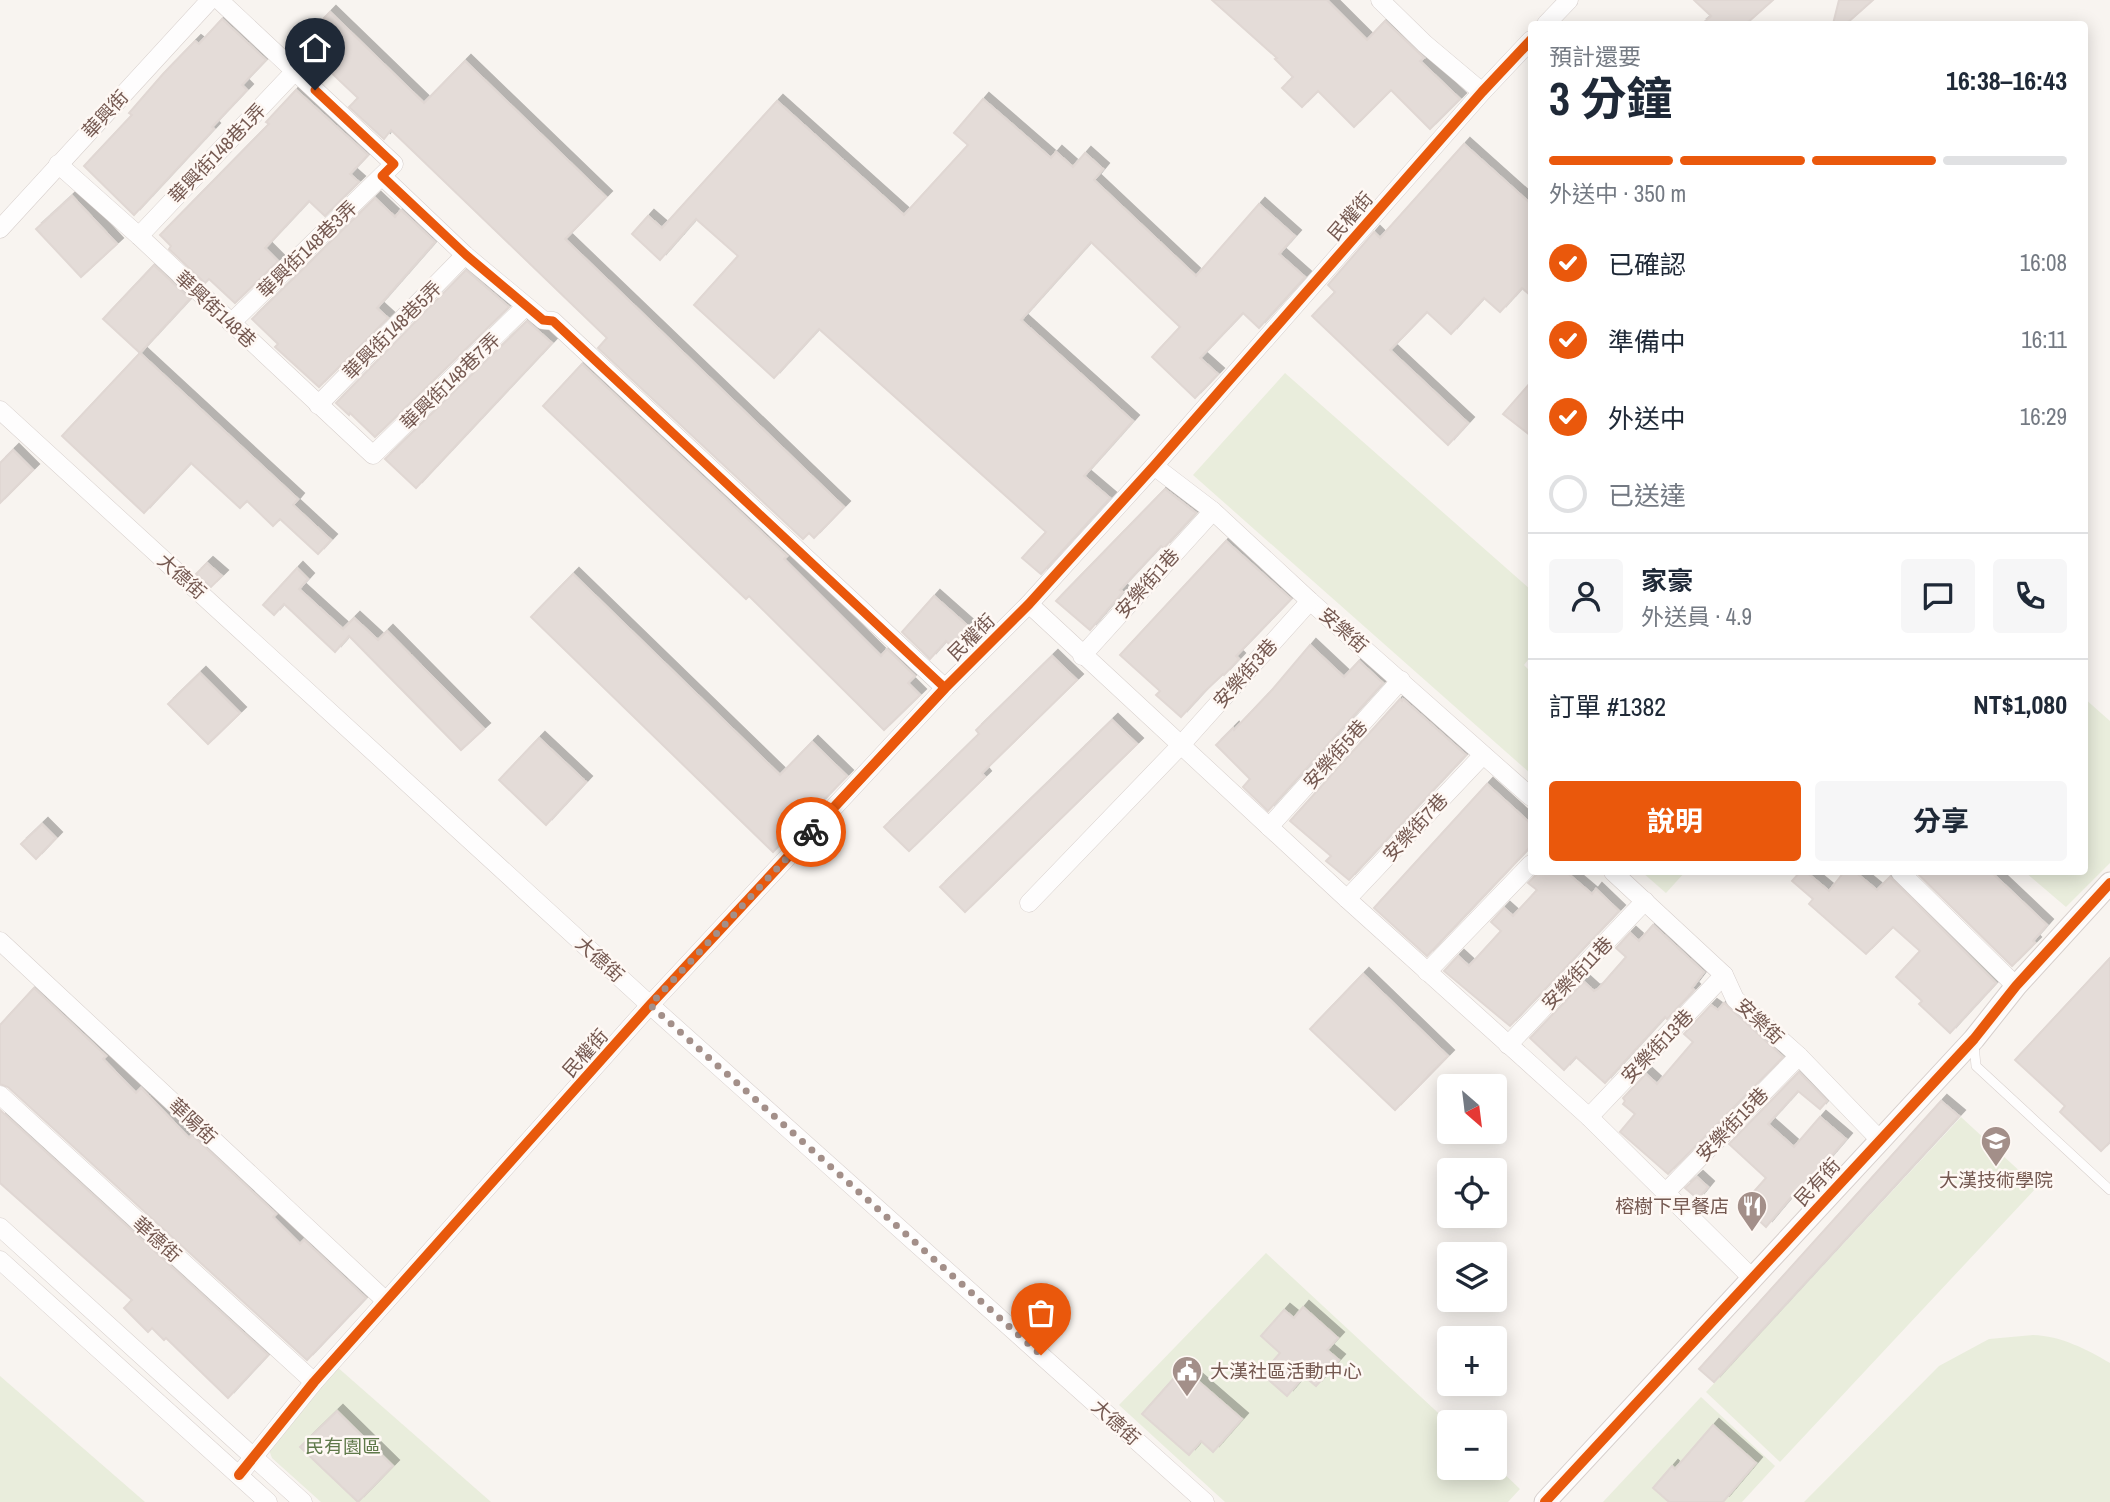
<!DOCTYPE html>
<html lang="zh-TW">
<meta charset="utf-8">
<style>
:root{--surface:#fff;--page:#f6f6f7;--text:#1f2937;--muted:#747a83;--line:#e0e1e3;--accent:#ea580c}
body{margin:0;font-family:"Archivo Narrow","Noto Sans TC",sans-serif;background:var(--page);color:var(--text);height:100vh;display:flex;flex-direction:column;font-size:26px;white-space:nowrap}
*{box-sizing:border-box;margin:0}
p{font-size:23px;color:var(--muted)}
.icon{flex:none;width:38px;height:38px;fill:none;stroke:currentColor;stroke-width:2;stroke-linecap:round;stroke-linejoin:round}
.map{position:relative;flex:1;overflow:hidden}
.side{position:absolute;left:1528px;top:21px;width:560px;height:854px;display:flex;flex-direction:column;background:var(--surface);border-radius:7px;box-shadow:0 4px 18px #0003}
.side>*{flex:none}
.needle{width:46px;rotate:152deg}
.fabs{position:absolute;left:1437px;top:1074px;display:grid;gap:14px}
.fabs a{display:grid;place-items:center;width:70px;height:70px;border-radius:7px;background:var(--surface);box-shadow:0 4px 18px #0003;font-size:35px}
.pin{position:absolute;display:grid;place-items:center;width:60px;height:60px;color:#fff;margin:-72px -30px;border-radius:50% 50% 50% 0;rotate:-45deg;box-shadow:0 0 7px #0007}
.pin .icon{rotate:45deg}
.courier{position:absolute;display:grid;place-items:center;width:70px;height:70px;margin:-35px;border:5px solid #ea580c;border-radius:50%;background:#fff;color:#222;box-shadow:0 2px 9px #0007}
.summary em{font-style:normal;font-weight:700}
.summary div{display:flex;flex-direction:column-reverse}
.summary{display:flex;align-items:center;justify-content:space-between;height:119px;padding:0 21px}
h1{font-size:46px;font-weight:700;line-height:52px}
.bar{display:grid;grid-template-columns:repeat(4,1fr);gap:10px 7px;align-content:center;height:84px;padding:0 21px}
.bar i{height:9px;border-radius:5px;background:var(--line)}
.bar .on{background:var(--accent)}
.bar p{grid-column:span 4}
.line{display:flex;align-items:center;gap:18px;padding:0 21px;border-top:2px solid var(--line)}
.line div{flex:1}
.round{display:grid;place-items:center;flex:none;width:74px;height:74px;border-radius:7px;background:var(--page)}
ol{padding:0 21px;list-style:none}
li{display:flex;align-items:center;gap:21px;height:77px}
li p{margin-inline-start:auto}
li .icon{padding:7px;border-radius:50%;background:var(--accent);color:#fff;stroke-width:4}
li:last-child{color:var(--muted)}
li i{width:38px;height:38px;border:4px solid var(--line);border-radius:50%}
.primary-button{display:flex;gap:14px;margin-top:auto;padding:14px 21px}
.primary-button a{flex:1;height:80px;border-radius:7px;background:var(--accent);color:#fff;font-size:28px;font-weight:700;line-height:80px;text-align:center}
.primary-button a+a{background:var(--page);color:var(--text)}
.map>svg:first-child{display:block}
.green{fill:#e9eddc}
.building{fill:#e4dcd8;stroke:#e0d7d3;stroke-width:2;filter:url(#shadow)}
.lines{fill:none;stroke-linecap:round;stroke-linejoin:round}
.service-casing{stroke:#d7cfcc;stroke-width:10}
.minor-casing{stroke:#d7cfcc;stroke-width:19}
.tertiary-casing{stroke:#d7cfcc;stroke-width:23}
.service{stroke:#fefdfd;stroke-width:9}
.minor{stroke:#fefdfd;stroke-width:18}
.tertiary{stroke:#fefdfd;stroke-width:21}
.cycleway-casing{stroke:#fef8f4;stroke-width:15}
.cycleway{stroke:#e8590c;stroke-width:10}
.done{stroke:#a38f89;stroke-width:7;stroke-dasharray:0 12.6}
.route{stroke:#ea580c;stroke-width:9}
.labels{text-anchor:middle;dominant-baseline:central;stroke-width:5;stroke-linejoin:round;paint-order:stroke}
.street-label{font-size:19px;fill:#755951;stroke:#fef8f4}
.poi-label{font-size:19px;fill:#755951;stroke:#fef8f4}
.park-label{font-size:19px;fill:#5f794a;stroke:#fef8f4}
</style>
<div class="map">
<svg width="2110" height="1502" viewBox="0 0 2110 1502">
<defs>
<filter id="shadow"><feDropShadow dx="6" dy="-6" stdDeviation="0" flood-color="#0004"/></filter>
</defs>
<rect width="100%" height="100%" fill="#f8f4f0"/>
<g class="green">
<path d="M1285 373 1531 590V656L1524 665 1531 672V774L1193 475Z"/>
<path d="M2084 698 2110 721V863L2066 907 2025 872H2084Z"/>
<path d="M1642 872H1685L1666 893Z"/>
<path d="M1961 1117 2037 1187 1780 1462 1706 1392Z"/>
<path d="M1266 1253 1449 1423V1468H1494L1495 1465 1520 1489 1508 1502H1225L1119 1405Z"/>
<path d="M2033 1335C2061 1336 2086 1349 2110 1363V1502H1804L1939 1366 1989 1339Z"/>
<path d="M336 1366 491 1502H321L272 1458 269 1450Z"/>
<path d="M0 1376 145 1502H0Z"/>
<path d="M1701 1397 1775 1466 1742 1502H1603Z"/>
</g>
<g class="building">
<path d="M1212 0H1327L1367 40 1385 21 1424 58 1420 61 1460 99 1430 129 1391 90 1354 127 1318 91 1302 107 1282 88 1293 77 1275 59 1277 58Z"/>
<path d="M1694 0H1773L1746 24H1702L1711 16Z"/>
<path d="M1839 0H1873L1846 24H1833Z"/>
<path d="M330 12 424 103 465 61 606 197 565 239 844 507 814 538 809 533 803 539 598 348 607 338 391 130 384 139 349 107 358 98 300 43Z"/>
<path d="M222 19 266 60 242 85 247 90 212 127 214 129 134 215 84 166 132 115 129 113 163 74 195 41 199 44Z"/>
<path d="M296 90 368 155 350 174 359 182 325 216 309 201 265 248 278 261 235 303 209 279 205 283 169 249 171 246 160 235 269 124 266 122Z"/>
<path d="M983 99 1051 158 1056 152 1073 167 1085 153 1103 169 1094 180 1196 276 1259 204 1295 236 1279 254 1305 277 1259 328 1243 313 1200 358 1218 374 1195 398 1152 357 1180 327 1091 242 1021 320 1133 421 1084 476 1110 498 1041 574 1022 558 1046 532 819 329 774 378 694 305 738 256 696 219 660 260 632 234 648 216 662 228 777 101 904 215 968 145 954 133Z"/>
<path d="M1464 144 1531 204V296L1522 288 1500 312 1484 298 1451 334 1427 312 1390 350 1468 423 1448 445 1312 316 1335 292 1328 285 1374 232 1380 238Z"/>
<path d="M72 196 117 244 81 277 36 229Z"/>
<path d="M375 198 395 217 401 210 435 242 377 308 388 318 319 387 275 347 278 344 252 319Z"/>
<path d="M154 265 190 299 140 353 103 319Z"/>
<path d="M466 270 509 307 375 437 350 413 349 415 336 403Z"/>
<path d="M527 321 552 343 416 488 385 459Z"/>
<path d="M140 353 298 499 293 505 331 540 318 554 280 519 273 526 247 501 240 508 191 463 144 513 62 436Z"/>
<path d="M582 364 787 556 784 559 881 656 887 649 915 676 908 683 920 695 884 730 749 596 746 599 543 406Z"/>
<path d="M1531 382V436L1503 414Z"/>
<path d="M13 450 33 470 0 503V463Z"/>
<path d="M1165 489 1196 513 1164 548 1161 546 1120 590 1123 592 1090 630 1056 601Z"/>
<path d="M1226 541 1291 599 1236 656 1239 659 1224 675 1223 674 1202 694 1181 717 1156 695 1160 691 1120 655Z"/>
<path d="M207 563 222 576 211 587 196 574Z"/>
<path d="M297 568 308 579 299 589 343 629 354 618 378 640 387 631 484 729 461 750 349 636 335 652 284 604 274 615 263 605Z"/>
<path d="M573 574 780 775 812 742 847 776 773 852 531 617Z"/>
<path d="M934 596 968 626 951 646 946 641 930 659 902 632Z"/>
<path d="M1310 645 1344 677 1359 661 1383 683 1268 811 1243 787 1250 779 1216 745 1233 728 1234 730 1272 690Z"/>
<path d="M1052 656 1077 680 982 773 985 777 909 851 884 827 979 734 976 730Z"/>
<path d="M200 673 240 713 208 744 168 704Z"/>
<path d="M1400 699 1402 701 1403 699 1466 755 1349 880 1326 861 1331 856 1290 821Z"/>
<path d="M1112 720 1137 744 965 912 940 887Z"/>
<path d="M539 738 586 782 546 825 499 780Z"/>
<path d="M1487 784 1531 824V846L1427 956 1374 908Z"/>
<path d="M42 824 56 838 36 859 21 844Z"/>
<path d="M1539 872H1566L1592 894 1596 889 1619 911 1510 1026 1444 971 1458 956 1469 966 1501 931 1491 922 1504 908 1513 916 1537 890 1528 883Z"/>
<path d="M1800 872H1806L1829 891 1844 872H1855L1877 890 1890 877 1996 983 1950 1033 1919 1004 1922 1001 1896 977 1920 951 1893 927 1866 954 1809 904 1813 899 1792 881Z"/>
<path d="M1916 872H1991L2047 925 2033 941 2035 943 2012 966Z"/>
<path d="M1653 925 1704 972 1692 988 1694 990 1667 1019 1665 1017 1605 1083 1576 1057 1564 1070 1530 1038 1584 982 1594 991 1598 989 1626 957 1616 948 1630 933 1639 941Z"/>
<path d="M2110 958V1142L2101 1151 2060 1112 2065 1106 2015 1060Z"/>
<path d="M1363 974 1448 1056 1395 1110 1310 1029Z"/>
<path d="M34 988 106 1056 103 1059 136 1093 141 1088 189 1138 192 1135 276 1214 273 1217 300 1244 304 1240 366 1298 307 1360 8 1087 0 1084V1025Z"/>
<path d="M1724 1003 1783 1057 1668 1174 1620 1132 1635 1114 1623 1104 1625 1101 1623 1098 1646 1074 1657 1084 1693 1042 1684 1034 1711 1005 1718 1010Z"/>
<path d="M1799 1072 1827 1101 1820 1109 1798 1091 1768 1124 1794 1147 1820 1117 1846 1139 1809 1182 1794 1198 1792 1196 1766 1227 1742 1205 1766 1178 1729 1144Z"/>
<path d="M1941 1101 1959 1116 1714 1382 1699 1369Z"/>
<path d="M0 1110 268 1355 228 1398 166 1338 164 1340 152 1328 148 1332 124 1308 132 1300 0 1183Z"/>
<path d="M1697 1177 1708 1187 1698 1199 1685 1188Z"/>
<path d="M1303 1307 1338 1338 1327 1350 1339 1360 1316 1386 1304 1376 1287 1396 1262 1374 1280 1353 1261 1336 1284 1310 1294 1318Z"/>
<path d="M1183 1368 1242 1419 1213 1452 1201 1441 1189 1455 1142 1414Z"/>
<path d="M337 1411 393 1466 358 1502 300 1447Z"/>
<path d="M1713 1425 1756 1463 1723 1502H1669L1653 1488 1672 1466 1675 1469Z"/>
</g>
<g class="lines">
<g class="service-casing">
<path id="service" d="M1974 1044 1976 1066 2110 1190"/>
</g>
<g class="minor-casing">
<g id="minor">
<path d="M219 0 394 164 231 323"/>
<path d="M1380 0 1425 44 1482 92"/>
<path d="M1546 24 1569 0"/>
<path d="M58 164 139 236 373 455 526 306"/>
<path d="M382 176 465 255 543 320 553 321 945 688"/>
<path d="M0 229 210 0"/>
<path d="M139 236 295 71"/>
<path d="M318 405 465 255"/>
<path d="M0 410 650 1005 1205 1502"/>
<path d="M1154 466 1213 511 1310 601 1531 797"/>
<path d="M1029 604 1347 899 1589 1117 1752 1278"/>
<path d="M1082 656 1213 511"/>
<path d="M1269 827 1401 680"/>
<path d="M1613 872 1724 975 1735 999 1799 1056 1880 1140"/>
<path d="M1900 872 2016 986"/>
<path d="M1347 899 1483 755"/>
<path d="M1029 903 1180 746 1310 601"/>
<path d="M0 941 386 1301"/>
<path d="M1427 972 1531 864"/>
<path d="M1508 1045 1645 901"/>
<path d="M0 1095 314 1382"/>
<path d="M1589 1117 1724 975"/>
<path d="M1666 1192 1799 1056"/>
<path d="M0 1227 303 1502"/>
<path d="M0 1260 268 1502"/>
<path d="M239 1475 314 1382 650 1005 945 688 1029 604 1154 466 1482 92 1531 40"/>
</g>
</g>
<g class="tertiary-casing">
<path id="tertiary" d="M1545 1502 1974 1039 2016 986 2110 883"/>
</g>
<use href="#service" class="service"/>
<use href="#minor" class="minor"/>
<use href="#tertiary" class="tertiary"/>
<g class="cycleway-casing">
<g id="cycleway">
<path d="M239 1475 314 1382 650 1005 945 688 1029 604 1154 466 1482 92 1531 40"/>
<path d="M1545 1502 1974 1039 2016 986 2110 883"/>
</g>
</g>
<use href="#cycleway" class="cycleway"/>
</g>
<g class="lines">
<path class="done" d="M811 832 650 1005 1041 1355"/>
<path class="route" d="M315 90 394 164 382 176 466 255 543 320 553 321 945 688 811 832"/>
</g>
<defs>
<g id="university-pin" transform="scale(1.575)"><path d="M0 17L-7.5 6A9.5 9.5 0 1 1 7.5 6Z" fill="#a38f89" stroke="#fef8f4"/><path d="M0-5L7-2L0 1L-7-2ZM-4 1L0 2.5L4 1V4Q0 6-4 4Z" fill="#fff"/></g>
<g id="restaurant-pin" transform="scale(1.575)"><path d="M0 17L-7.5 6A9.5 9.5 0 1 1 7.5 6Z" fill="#a38f89" stroke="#fef8f4"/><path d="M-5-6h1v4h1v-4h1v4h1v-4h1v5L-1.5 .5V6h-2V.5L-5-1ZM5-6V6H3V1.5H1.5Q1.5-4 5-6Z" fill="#fff"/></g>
<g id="civic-pin" transform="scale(1.575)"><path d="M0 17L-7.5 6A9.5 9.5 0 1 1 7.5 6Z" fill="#a38f89" stroke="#fef8f4"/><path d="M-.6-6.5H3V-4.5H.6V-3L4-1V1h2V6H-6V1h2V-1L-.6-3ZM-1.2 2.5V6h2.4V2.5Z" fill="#fff"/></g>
</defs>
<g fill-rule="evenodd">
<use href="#university-pin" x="1996" y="1141"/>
<use href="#restaurant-pin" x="1752" y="1206"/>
<use href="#civic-pin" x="1187" y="1371"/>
</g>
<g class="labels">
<g class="street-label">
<text transform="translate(105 114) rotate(-47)">華興街</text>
<text transform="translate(217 153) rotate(-46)">華興街148巷1弄</text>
<text transform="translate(1350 216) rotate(-49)">民權街</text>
<text transform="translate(307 249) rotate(-44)">華興街148巷3弄</text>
<text transform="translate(216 309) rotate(43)">華興街148巷</text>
<text transform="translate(392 330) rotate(-45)">華興街148巷5弄</text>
<text transform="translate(450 381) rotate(-44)">華興街148巷7弄</text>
<text transform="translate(182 576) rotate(42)">大德街</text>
<text transform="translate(1147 583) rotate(-48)">安樂街1巷</text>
<text transform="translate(1344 630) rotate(41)">安樂街</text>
<text transform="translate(971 637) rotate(-45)">民權街</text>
<text transform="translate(1245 673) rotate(-48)">安樂街3巷</text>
<text transform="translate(1335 754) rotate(-48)">安樂街5巷</text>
<text transform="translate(1415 827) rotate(-47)">安樂街7巷</text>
<text transform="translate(600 959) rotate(42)">大德街</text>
<text transform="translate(1577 973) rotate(-46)">安樂街11巷</text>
<text transform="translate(1760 1021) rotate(43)">安樂街</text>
<text transform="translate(1657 1046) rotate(-46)">安樂街13巷</text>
<text transform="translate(585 1053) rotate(-48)">民權街</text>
<text transform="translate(193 1121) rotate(43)">華陽街</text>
<text transform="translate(1732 1124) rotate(-46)">安樂街15巷</text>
<text transform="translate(1817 1182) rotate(-47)">民有街</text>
<text transform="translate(157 1239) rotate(42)">華德街</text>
<text transform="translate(1116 1422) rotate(42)">大德街</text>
</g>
<g class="poi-label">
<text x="1996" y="1180">大漢技術學院</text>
<text x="1729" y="1206" text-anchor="end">榕樹下早餐店</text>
<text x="1210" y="1371" text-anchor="start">大漢社區活動中心</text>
</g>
<g class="park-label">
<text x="343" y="1446">民有園區</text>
</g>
</g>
</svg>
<div class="fabs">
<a><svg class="needle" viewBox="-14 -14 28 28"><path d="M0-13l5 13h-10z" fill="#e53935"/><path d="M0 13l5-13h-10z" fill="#747a83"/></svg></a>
<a><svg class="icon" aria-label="locate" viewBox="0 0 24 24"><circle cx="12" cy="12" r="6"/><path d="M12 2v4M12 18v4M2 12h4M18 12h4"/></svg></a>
<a><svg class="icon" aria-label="layers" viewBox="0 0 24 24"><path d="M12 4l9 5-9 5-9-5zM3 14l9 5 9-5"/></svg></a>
<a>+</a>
<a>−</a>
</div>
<div class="pin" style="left:1041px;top:1355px;background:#ea580c"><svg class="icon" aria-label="bag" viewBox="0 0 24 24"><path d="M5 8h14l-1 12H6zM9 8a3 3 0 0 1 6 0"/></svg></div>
<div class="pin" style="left:315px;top:90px;background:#1f2937"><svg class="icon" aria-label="home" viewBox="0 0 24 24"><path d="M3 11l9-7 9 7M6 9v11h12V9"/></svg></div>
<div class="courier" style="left:811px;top:832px"><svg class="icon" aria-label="bike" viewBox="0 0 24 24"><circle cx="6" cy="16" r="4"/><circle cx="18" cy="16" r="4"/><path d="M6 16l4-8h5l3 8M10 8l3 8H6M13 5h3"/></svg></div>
<section class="side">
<div class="summary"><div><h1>3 分鐘</h1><p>預計還要</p></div><em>16:38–16:43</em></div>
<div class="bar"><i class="on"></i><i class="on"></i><i class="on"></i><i></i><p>外送中 · 350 m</p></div>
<ol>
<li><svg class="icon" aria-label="check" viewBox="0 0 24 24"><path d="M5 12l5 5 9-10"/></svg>已確認<p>16:08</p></li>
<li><svg class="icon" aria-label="check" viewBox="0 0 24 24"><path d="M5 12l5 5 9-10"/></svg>準備中<p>16:11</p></li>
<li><svg class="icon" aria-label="check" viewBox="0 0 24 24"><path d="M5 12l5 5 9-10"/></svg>外送中<p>16:29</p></li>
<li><i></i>已送達</li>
</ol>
<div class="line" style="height:126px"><a class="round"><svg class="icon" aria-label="person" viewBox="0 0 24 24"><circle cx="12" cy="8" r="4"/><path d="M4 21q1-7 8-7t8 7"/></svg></a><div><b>家豪</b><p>外送員 · 4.9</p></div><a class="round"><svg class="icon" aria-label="chat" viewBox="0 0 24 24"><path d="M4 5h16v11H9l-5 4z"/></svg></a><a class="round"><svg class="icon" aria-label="phone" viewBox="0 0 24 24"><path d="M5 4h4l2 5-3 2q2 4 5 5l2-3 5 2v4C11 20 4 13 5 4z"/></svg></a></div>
<div class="line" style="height:91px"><div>訂單 #1382</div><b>NT$1,080</b></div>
<div class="primary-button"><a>說明</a><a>分享</a></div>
</section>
</div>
